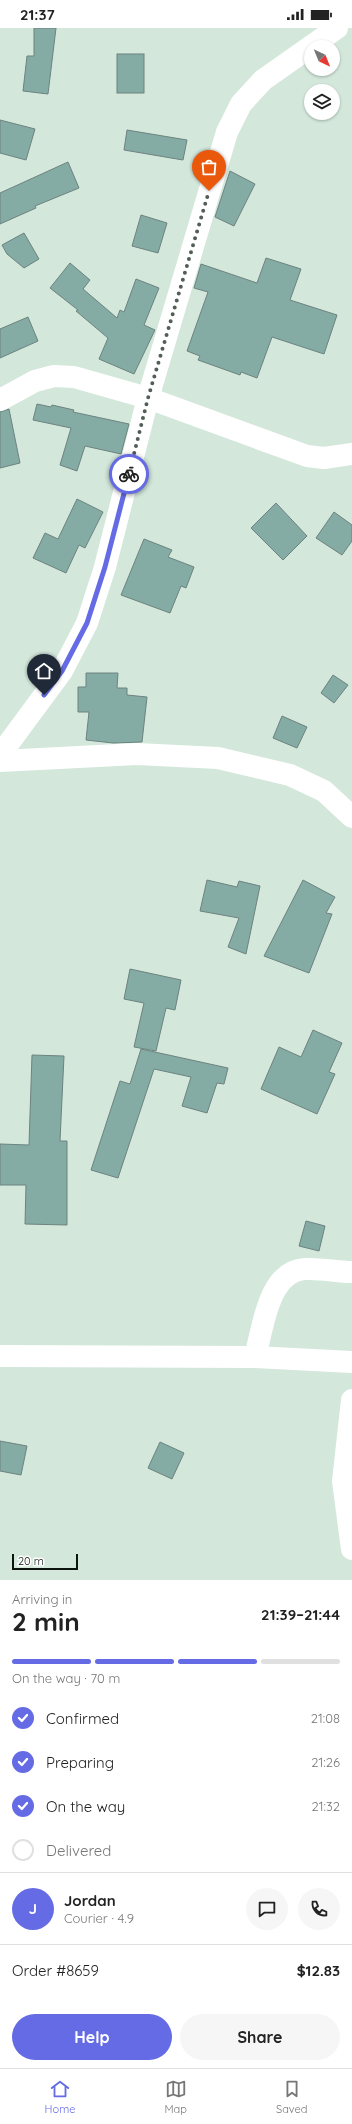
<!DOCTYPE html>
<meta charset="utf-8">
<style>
:root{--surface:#fff;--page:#f6f6f6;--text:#222;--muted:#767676;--line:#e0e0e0;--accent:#656be4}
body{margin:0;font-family:Quicksand,sans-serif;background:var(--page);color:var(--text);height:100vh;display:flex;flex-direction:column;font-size:15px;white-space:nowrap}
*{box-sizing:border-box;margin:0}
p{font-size:13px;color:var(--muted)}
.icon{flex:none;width:22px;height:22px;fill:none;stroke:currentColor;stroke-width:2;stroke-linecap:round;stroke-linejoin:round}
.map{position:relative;height:1552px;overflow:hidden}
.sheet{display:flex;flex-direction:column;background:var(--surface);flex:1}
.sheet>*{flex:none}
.needle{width:26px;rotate:137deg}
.controls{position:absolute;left:304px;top:12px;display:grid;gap:8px}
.controls a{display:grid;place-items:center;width:36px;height:36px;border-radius:50%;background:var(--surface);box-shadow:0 1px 3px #0004;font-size:20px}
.scale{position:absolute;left:12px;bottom:10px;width:66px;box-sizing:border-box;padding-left:4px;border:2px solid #0d1410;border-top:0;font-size:11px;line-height:14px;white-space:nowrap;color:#0d1410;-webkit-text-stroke:3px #fff;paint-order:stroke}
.pin{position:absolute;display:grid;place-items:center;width:34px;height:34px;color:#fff;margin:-41px -17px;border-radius:50% 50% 50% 0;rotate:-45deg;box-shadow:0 0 4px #0007}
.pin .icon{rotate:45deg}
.courier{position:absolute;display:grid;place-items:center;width:40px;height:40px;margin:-20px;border:3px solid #656be4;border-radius:50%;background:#fff;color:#222;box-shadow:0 1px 5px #0007}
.overview em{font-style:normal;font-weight:700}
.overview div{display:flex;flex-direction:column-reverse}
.overview{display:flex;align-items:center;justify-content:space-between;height:68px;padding:0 12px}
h1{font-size:26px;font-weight:700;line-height:30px}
.bar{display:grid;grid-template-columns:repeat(4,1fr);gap:6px 4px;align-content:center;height:48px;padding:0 12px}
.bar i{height:5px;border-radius:3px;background:var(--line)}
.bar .current{background:var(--accent)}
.bar p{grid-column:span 4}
.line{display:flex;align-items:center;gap:10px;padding:0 12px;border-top:1px solid var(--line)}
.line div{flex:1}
.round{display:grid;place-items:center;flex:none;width:42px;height:42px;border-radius:21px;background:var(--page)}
ol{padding:0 12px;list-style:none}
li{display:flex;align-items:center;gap:12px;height:44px}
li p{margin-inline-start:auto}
li .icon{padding:4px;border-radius:50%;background:var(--accent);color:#fff;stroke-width:4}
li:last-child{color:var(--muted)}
li i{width:22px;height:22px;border:2px solid var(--line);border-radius:50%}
.action{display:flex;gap:8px;margin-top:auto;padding:8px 12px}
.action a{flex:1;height:46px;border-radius:24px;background:var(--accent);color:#fff;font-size:16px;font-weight:700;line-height:46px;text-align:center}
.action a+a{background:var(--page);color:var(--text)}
.status{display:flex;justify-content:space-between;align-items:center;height:28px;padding:0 20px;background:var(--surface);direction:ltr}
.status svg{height:11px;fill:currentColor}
.menu{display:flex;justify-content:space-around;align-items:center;height:56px;border-top:1px solid var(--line);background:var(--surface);font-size:11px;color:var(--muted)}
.menu a{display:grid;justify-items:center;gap:2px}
.menu .current{color:var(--accent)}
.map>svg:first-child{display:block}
.building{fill:#84aba4;stroke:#6d837f}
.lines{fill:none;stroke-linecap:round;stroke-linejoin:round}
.minor{stroke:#fff;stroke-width:22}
.highway{stroke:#fff;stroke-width:22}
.done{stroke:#525e57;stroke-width:4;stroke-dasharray:0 7.2}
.route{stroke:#656be4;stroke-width:5}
</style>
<div class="status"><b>21:37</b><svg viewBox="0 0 49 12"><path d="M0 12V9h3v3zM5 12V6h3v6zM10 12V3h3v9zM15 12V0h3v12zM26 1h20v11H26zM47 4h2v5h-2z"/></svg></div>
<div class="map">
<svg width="352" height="1552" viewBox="0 0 352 1552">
<rect width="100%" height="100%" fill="#d3e7db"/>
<g class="building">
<path d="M34 0H56L48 66 23 63 27 28H34Z"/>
<rect x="117" y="26" width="27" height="39"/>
<path d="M0 92 35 101 26 132 0 125Z"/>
<path d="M127 102 187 112 183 132 124 122Z"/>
<path d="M68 134 79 160 35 178 36 180 0 196V165Z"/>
<path d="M230 143 255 156 234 198 215 189Z"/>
<path d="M141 187 167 195 158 225 132 218Z"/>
<path d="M24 205 39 231 24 240 7 226 2 217Z"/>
<path d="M266 230 301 241 290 272 337 287 324 326 272 309 257 350 241 344 240 347 198 332 200 328 187 323 208 264 194 260 201 236 257 255Z"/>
<path d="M70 235 90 252 83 261 117 290 120 282 124 284 136 251 159 260 144 297 155 302 134 346 99 331 108 310 76 283 78 282 50 260Z"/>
<path d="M28 289 38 313 0 330V301Z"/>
<path d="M37 376 51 379 52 377 74 382 73 384 129 396 121 426 85 418 77 443 60 437 71 400 33 392Z"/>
<path d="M9 381 20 435 0 440V384Z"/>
<path d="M77 471 103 484 85 520 79 517 66 545 33 530 45 505 58 511Z"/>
<path d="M276 475 307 508 283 532 251 500Z"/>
<path d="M334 484 352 497V513L342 527 316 510Z"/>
<path d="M144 511 172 522 168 529 194 539 186 560 181 558 170 585 121 567Z"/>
<path d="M86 645H118L117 660H127V667L147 669 142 714 113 715 86 712 89 684H78V659H86Z"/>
<path d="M333 647 348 657 334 675 321 665Z"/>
<path d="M282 688 307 699 297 720 273 710Z"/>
<path d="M207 852 237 859 239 853 260 858 246 926 228 919 239 890 200 883Z"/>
<path d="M303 852 335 869 326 885 332 886 309 945 264 928Z"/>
<path d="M130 941 181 952 175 982 166 980 156 1023 134 1019 144 975 124 971Z"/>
<path d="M313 1002 342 1015 329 1044 335 1046 317 1086 261 1061 279 1019 301 1029Z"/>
<path d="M141 1021 228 1040 224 1056 217 1055 207 1085 182 1078 191 1049 154 1041 118 1150 91 1142 120 1053 130 1056Z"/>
<path d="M32 1027 64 1028 60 1113H67V1197L25 1196 26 1157H0V1116L29 1117Z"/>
<path d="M306 1193 325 1198 319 1223 299 1218Z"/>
<path d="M0 1413 27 1418 21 1447 0 1443Z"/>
<path d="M160 1414 184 1425 172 1451 148 1440Z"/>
</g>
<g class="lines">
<g class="minor">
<path d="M0 372 35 353 54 348 74 349 148 370 307 428 324 430 352 426"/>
<path d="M0 727 62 643 87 595 105 539 148 370 227 104 241 76 263 52 337 0"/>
<path d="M0 733 137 726 218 730 290 747 324 763 352 789"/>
<path d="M255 1329C263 1300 268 1243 305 1241 321 1240 337 1244 352 1244"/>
<path d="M352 1372 343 1453 352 1521"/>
</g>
<path class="highway" d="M0 1328 255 1329 352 1334"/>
</g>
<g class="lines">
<path class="done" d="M129 446 148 370 209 163"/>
<path class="route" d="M44 667 62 643 87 595 105 539 129 446"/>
</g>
</svg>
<div class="controls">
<a><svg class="needle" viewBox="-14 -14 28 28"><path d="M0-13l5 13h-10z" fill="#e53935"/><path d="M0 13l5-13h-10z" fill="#767676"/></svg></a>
<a><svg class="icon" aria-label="layers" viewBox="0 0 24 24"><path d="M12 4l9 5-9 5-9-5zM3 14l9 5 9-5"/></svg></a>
</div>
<div class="scale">20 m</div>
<div class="pin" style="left:209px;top:163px;background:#ea580c"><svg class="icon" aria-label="bag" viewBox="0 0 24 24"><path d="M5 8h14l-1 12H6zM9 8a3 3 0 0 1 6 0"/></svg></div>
<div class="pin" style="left:44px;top:667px;background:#1f2937"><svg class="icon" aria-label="home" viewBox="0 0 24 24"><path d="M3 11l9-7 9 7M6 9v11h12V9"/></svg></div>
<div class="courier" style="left:129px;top:446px"><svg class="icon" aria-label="bike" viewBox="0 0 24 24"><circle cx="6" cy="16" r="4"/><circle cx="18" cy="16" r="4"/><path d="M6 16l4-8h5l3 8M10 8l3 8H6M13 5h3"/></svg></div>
</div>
<section class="sheet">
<div class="overview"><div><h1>2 min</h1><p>Arriving in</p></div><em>21:39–21:44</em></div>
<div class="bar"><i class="current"></i><i class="current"></i><i class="current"></i><i></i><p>On the way · 70 m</p></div>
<ol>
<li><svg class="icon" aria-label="check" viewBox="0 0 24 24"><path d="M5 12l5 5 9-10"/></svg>Confirmed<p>21:08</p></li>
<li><svg class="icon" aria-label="check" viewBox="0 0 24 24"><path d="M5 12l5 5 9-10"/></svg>Preparing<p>21:26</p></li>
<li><svg class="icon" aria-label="check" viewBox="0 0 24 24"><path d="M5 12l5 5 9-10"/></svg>On the way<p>21:32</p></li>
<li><i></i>Delivered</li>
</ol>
<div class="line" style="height:72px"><b class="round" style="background:var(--accent);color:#fff">J</b><div><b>Jordan</b><p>Courier · 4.9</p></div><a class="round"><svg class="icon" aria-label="chat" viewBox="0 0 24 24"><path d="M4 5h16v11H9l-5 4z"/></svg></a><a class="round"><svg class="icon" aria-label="phone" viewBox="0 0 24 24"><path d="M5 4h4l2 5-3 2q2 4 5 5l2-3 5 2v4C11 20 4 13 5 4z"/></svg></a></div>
<div class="line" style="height:52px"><div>Order #8659</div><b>$12.83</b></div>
<div class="action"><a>Help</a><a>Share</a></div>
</section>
<nav class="menu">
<a class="current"><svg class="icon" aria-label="home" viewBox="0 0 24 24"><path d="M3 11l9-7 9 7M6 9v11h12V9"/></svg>Home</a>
<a><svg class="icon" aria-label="map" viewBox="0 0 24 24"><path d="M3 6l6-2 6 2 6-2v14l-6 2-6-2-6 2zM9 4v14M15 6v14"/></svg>Map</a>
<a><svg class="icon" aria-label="saved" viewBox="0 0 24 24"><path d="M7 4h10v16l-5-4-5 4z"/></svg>Saved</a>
</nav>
